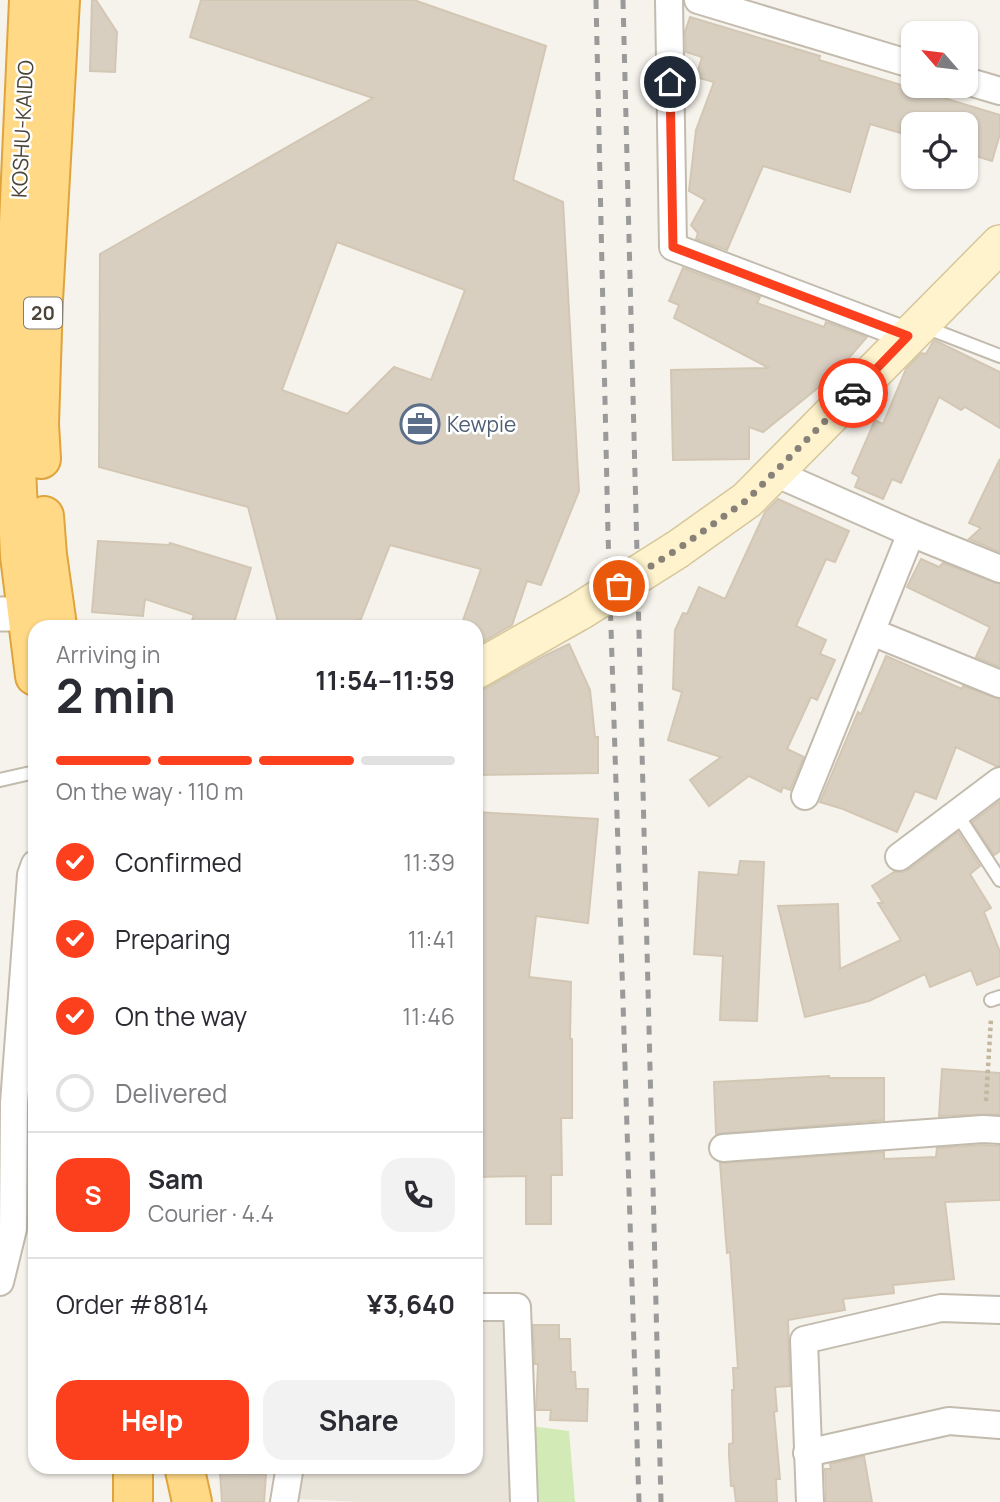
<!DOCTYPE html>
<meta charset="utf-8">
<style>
:root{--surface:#fff;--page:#f2f2f3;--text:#2b2b33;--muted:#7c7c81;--line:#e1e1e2;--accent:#fc3f1d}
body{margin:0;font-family:Manrope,sans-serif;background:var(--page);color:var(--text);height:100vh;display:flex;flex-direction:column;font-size:26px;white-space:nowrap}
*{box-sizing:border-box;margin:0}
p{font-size:23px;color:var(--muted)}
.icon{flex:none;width:38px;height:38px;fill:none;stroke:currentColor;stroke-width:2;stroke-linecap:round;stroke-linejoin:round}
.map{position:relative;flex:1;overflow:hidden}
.drawer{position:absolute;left:28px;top:620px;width:455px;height:854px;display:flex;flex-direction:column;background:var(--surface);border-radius:21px;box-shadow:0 2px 5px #0004}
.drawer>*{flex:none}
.needle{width:46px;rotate:298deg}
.controls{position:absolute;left:901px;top:21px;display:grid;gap:14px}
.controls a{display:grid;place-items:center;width:77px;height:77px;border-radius:14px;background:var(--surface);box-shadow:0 2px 5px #0004;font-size:35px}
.pin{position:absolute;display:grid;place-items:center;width:60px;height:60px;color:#fff;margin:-30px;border:4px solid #fff;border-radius:50%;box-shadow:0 2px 7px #0007}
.courier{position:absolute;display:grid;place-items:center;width:70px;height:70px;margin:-35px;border:5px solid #fc3f1d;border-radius:50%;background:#fff;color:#222;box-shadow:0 2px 9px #0007}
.summary em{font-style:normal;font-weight:700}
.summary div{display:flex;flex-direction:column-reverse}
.summary{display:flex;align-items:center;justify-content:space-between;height:119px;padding:0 28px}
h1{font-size:46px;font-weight:700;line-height:52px}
.bar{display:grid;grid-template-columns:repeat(4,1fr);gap:10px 7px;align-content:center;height:84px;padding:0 28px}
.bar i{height:9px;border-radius:5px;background:var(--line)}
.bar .active{background:var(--accent)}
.bar p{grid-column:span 4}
.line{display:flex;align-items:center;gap:18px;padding:0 28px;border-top:2px solid var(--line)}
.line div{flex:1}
.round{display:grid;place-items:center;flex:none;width:74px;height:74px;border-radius:21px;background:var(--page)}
ol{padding:0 28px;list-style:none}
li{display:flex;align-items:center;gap:21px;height:77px}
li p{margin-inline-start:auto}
li .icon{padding:7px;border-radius:50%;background:var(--accent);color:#fff;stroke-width:4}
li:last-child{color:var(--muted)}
li i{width:38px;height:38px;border:4px solid var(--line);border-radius:50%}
.button{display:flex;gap:14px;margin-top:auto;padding:14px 28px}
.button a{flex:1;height:80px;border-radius:21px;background:var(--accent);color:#fff;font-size:28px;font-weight:700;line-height:80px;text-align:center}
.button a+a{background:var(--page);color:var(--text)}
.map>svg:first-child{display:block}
.residential{fill:#eae5da}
.green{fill:#d2eab5}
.building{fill:#d8cfc1;stroke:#d3c7b4;stroke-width:2;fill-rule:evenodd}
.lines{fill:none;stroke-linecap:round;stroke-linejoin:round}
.service-casing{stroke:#c2bbae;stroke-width:16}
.minor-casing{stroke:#c2bbae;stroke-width:30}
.tertiary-casing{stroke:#c2bbae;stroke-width:37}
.secondary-casing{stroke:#d6c79b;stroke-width:40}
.trunk-casing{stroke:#e0a43c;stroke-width:42}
.path{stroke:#c4b79f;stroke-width:4.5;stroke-dasharray:3.5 3.5;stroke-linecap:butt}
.service{stroke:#fff;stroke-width:12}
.minor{stroke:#fff;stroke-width:26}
.tertiary{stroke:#fff;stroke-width:33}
.secondary{stroke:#fff3cd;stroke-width:37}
.trunk{stroke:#ffd985;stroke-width:38}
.rail{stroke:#9a9a9a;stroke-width:5;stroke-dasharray:9 9;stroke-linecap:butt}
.secondary-bridge-casing{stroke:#d6c79b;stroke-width:40;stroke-linecap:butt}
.secondary-bridge{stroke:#fff3cd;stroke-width:37}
.done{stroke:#878178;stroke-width:7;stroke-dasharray:0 12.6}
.route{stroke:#fc3f1d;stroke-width:9}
.labels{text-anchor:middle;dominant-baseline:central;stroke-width:5;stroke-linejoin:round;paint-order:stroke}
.shield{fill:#fff;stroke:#817c74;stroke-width:2}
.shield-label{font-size:19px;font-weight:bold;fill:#4b4439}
.street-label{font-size:21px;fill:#4b4439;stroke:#fff}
.service-label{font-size:21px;fill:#4e5e75;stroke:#fff;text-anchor:start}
</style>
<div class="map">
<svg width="1000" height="1502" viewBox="0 0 1000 1502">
<rect width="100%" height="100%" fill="#f6f3ec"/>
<path class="residential" d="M476 1316H502L508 1322 516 1502H361L296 1499 302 1467 476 1466Z"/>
<path class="green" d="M530 1426 569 1431 575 1502H533Z"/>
<g class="building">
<path d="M92 0H96L117 32 115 72 90 71Z"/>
<path d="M201 0H414L546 46 513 180 563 202 579 491 541 585 527 581 512 625 476 646V626H461L481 569 390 545 361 619 338 626H279L248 507 99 467 100 254 373 98 190 37ZM337 242 465 290 431 380 394 367 347 414 282 390Z"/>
<path d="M690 17 820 56 819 60 1000 115V134L992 161 966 153V124H914V137L870 124 850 192 763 166 727 250 696 239 698 233 691 225 705 200 689 191 696 130 714 82 696 77 702 57 686 52 685 32Z"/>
<path d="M683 268 760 297 757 303 824 327 826 322 867 337 841 367H844L763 432 749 427V459L673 460 671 370 769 368 674 318 679 305 669 301Z"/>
<path d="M934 340 1000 372V428L965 407 961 410 939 397 901 483 892 479 883 499 855 487 859 477 852 473 875 420 883 424 906 369 921 353 926 354Z"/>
<path d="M1000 459V552L969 539 981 528 969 523Z"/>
<path d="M778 499 849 531 835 562 826 559 796 626 826 640 820 654 835 660 817 700 811 697 787 749 804 757 790 790 783 787 781 792 749 776 709 806 690 780 721 757 668 740 682 692 673 689 675 630 683 613 687 614 699 587 725 599 765 512Z"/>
<path d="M98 541 169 545 170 543 251 568 233 626H190L194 615 145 599 143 616 92 612Z"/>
<path d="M921 559 939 567 943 563 1000 584V667L976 657 990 627 907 587Z"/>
<path d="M569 644 590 690 595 737H598V773L476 775V691L486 688 544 656Z"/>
<path d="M886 656 962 689 963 686 1000 699V766H996L956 747 936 799 915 791 897 832 843 809 820 802 858 712 861 714Z"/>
<path d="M1000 801V851L994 855 972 822Z"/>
<path d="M476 812 598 819 588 923 536 916 529 977 571 982 570 1039H572V1118H561L562 1175H551V1224H526V1176L476 1177Z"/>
<path d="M958 832 980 866 970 874 991 908 984 912 1000 952V976L977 985 971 970 930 987 925 974 869 1001 805 1017 778 906 838 904 840 969 901 940 878 903H883L872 886 894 872H902L908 870Z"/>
<path d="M740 861 764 862 757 1021 720 1020 723 956 694 954 699 872 738 875Z"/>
<path d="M942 1069 1000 1073V1114L939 1116Z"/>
<path d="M829 1076V1078H884V1120L716 1134 714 1082Z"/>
<path d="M983 1145 1000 1146V1200L945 1202 954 1279 893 1285 894 1293 843 1299 845 1310 788 1320 790 1386 775 1387 777 1411 774 1412 780 1479H776L777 1502H736L734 1486H731L729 1455V1444L733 1443 732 1390H734L733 1368H738L730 1252 727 1253 720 1163 884 1152V1159L936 1157 937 1148Z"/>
<path d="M533 1325H559V1339H570L571 1372H575L576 1389H588L587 1421 550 1420 551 1410H536L538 1364H535Z"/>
<path d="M864 1456 872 1502H826L825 1469H831L830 1464Z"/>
<path d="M220 1473 266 1474 264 1502H222Z"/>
</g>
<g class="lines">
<g class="service-casing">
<g id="service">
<path d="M925 327 1000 356"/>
<path d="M0 780 35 772"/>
<path d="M957 814 1000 880"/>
<path d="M991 1000 1000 997"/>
</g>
</g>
<g class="minor-casing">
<g id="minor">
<path d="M669 0 673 247 908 336"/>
<path d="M698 0 914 65"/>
<path d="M966 81 1000 91"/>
<path d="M775 473 911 533 1000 569"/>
<path d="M872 632 1000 684"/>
<path d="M805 796 911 533"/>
<path d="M899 857 1000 781"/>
<path d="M723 1148 983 1129 1000 1130"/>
<path d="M0 1282 13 1229 14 1103 31 875 35 864"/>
<path d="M476 1307H517L524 1502"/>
<path d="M807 1453 949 1421 1000 1425"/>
<path d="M284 1502 290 1466"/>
<path d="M810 1502 804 1340 941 1308 1000 1310"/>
</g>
</g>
<g class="tertiary-casing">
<path id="tertiary" d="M0 614H26"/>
</g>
<g class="secondary-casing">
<g id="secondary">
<path d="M678 549 747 500 1000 244"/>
<path d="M476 670 580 611"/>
</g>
</g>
<g class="trunk-casing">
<g id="trunk">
<path d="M29 0 12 379 20 556 35 676"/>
<path d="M41 459 39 424 43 300 60 0"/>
<path d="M44 516 47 555 57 626"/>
<path d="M184 1466 192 1502"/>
<path d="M133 1502V1466"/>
</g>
</g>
<path class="path" d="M986 1101 991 1019"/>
<use href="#service" class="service"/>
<use href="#minor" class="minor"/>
<use href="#tertiary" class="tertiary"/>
<use href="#secondary" class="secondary"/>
<use href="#trunk" class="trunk"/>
<g class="rail">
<path d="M596 0 608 534 639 1502"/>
<path d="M623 0 661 1502"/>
</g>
<g class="secondary-bridge-casing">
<path id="secondary-bridge" d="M580 611 678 549"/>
</g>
<use href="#secondary-bridge" class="secondary-bridge"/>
</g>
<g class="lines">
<path class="done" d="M619 586 678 549 747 500 853 393"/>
<path class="route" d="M670 82 673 247 908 336 853 393"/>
</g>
<defs>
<g id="office-ring" transform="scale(2.0125)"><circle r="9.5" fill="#fff" stroke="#5c6f8a" stroke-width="1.5"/><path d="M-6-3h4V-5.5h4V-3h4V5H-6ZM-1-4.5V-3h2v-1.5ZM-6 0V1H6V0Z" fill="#5c6f8a"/></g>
</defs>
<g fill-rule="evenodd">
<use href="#office-ring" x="420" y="424"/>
</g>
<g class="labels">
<rect class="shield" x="24" y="297.5" width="38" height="31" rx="5"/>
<g class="shield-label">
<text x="43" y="313">20</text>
</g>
<g class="street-label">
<text transform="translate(22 129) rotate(-87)">KOSHU-KAIDO</text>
</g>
<g class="service-label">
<text x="447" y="424">Kewpie</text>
</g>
</g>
</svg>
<div class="controls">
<a><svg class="needle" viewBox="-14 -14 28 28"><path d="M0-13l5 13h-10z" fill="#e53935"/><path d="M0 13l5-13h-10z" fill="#7c7c81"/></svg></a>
<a><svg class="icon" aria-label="locate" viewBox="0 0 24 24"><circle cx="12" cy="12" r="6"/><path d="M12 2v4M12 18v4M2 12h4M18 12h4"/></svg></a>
</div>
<div class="pin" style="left:619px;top:586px;background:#ea580c"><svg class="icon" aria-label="bag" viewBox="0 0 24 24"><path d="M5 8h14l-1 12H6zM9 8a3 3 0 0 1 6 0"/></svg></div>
<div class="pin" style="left:670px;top:82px;background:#1f2937"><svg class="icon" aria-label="home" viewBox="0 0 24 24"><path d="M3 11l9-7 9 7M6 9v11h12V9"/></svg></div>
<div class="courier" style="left:853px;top:393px"><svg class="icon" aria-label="car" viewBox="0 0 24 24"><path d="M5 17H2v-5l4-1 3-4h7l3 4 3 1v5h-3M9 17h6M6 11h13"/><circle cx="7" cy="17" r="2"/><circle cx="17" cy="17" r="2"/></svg></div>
<section class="drawer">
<div class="summary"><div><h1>2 min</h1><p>Arriving in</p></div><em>11:54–11:59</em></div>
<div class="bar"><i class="active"></i><i class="active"></i><i class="active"></i><i></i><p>On the way · 110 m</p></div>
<ol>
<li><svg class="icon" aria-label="check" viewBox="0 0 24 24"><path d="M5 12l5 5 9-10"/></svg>Confirmed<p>11:39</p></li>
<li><svg class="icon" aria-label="check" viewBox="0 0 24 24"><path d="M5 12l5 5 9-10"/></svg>Preparing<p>11:41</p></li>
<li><svg class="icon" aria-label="check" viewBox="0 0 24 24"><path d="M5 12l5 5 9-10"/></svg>On the way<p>11:46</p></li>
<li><i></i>Delivered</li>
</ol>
<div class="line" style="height:126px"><b class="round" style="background:var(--accent);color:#fff">S</b><div><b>Sam</b><p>Courier · 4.4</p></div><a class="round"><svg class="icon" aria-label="phone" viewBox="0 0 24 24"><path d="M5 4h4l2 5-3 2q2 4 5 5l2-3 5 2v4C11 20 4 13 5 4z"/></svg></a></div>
<div class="line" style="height:91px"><div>Order #8814</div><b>¥3,640</b></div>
<div class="button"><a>Help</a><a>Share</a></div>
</section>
</div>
